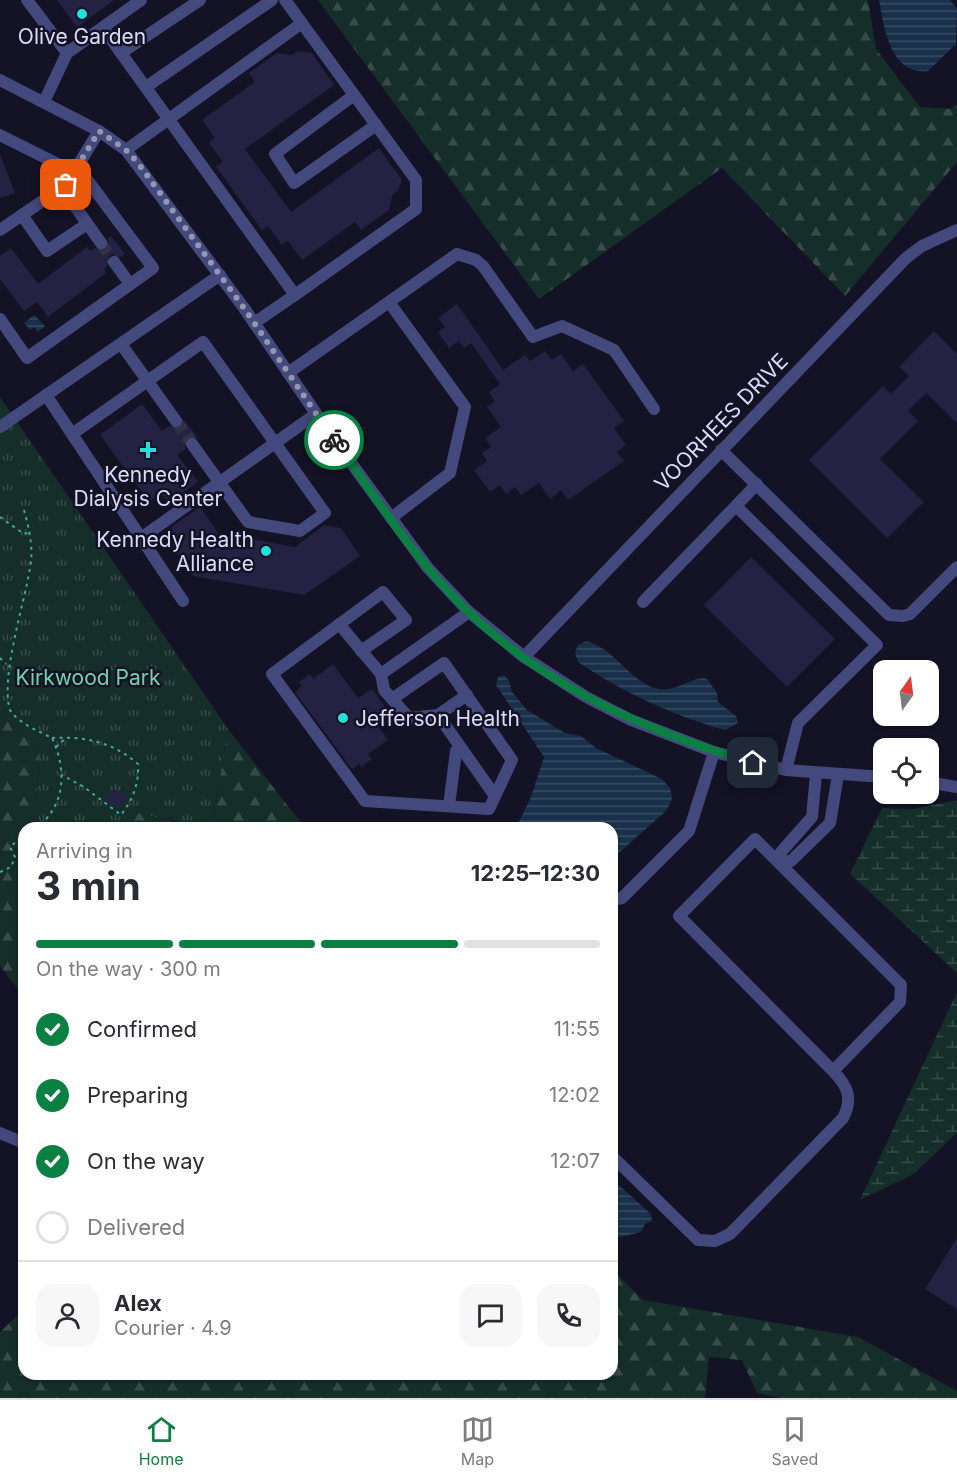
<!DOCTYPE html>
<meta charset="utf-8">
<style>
:root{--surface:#fff;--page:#f7f7f7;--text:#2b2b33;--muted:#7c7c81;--line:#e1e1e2;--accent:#0b8043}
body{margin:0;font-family:Inter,sans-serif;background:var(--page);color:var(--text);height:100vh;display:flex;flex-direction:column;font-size:22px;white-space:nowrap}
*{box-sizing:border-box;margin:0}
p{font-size:20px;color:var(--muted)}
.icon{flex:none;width:33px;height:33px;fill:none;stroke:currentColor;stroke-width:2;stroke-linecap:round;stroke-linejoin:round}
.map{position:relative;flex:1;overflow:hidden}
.side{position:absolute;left:18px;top:822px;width:600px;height:558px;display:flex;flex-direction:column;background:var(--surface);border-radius:18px;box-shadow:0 2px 4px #0004}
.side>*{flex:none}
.needle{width:39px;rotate:14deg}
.fabs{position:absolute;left:873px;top:660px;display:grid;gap:12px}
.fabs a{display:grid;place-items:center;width:66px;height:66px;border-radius:12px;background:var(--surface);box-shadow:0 2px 4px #0004;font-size:30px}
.pin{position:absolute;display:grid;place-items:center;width:51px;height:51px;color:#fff;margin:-26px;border-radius:12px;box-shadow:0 3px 9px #0006}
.courier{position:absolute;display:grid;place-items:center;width:60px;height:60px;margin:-30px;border:4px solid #0b8043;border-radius:50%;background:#fff;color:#222;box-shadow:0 2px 8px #0007}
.headline em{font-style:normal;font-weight:700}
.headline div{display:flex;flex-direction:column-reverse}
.headline{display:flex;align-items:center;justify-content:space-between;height:102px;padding:0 18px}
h1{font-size:39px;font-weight:700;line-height:45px}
.bar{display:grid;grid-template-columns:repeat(4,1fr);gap:9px 6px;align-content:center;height:72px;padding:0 18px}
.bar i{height:8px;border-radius:4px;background:var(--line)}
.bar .selected{background:var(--accent)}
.bar p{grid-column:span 4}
.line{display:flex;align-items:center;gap:15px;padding:0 18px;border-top:2px solid var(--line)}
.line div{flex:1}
.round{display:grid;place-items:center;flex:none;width:63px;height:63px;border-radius:18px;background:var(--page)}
ol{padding:0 18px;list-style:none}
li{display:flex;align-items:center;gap:18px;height:66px}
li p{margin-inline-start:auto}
li .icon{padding:6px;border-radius:50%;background:var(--accent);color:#fff;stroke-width:4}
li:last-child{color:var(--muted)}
li i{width:33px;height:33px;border:3px solid var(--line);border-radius:50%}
.dock{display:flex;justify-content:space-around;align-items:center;height:84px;border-top:2px solid var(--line);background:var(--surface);font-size:16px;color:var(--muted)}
.dock a{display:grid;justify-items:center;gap:3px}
.dock .selected{color:var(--accent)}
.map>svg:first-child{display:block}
.forest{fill:url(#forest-firs)}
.wetland{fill:url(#wetland-marsh)}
.park{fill:url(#park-tufts)}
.water{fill:url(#water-rules)}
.building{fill:#242143}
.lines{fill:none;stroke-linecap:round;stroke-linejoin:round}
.minor-tunnel{stroke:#323145;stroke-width:12;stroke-dasharray:12 6;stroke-linecap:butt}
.path{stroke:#40a996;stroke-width:2;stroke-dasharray:3 4.5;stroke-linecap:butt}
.minor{stroke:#44497d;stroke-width:12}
.done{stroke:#9596af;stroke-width:6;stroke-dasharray:0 10.8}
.route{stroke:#0b8043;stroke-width:8}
.poi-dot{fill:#21e0dc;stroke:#141325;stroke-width:2}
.labels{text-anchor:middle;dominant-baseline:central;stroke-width:5;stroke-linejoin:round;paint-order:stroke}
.poi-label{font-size:21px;fill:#dbdcfa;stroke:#141325}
.street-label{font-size:21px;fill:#dbdcfa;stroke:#141325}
.park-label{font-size:21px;fill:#71d1ad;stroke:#141325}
</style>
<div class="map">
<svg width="957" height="1398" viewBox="0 0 957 1398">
<defs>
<pattern id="forest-firs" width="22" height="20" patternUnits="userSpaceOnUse" patternTransform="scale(1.5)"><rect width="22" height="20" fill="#162e2a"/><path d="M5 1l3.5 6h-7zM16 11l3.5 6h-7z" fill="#374c4a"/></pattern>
<pattern id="wetland-marsh" width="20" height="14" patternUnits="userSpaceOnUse" patternTransform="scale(1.5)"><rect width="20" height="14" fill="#162e2a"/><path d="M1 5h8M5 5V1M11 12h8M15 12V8" fill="none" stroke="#374c4a"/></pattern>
<pattern id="park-tufts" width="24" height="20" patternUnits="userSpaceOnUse" patternTransform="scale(1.5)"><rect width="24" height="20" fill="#162e2a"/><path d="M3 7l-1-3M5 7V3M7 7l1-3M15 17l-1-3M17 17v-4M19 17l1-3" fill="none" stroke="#374c4a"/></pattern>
<pattern id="water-rules" width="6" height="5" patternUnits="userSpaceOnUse" patternTransform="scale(1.5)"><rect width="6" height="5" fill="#183049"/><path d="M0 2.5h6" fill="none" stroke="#394d64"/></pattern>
</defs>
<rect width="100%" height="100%" fill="#141325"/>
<g class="forest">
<path d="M318 0H868L876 49 920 107 951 109 957 104V162L845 296 722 168 539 299Z"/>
<path d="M0 713 40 752 34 828H24V997L0 966Z"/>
<path d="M228 729 305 828H211Z"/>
<path d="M126 810 201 828H114Z"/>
<path d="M612 1269 643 1300 858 1337 957 1391V1398H780L757 1393 742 1360 709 1357 705 1398H0V1332L24 1309V1374H612Z"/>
</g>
<g class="wetland">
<path d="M957 800V973L850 874 882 808 912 809Z"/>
<path d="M957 992V1132L914 1174 860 1200Z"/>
</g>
<path class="park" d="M0 397 228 729 211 828 126 811 114 828H34L40 752 0 713Z"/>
<g class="water">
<path d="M879 0H950L957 9 956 44 928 71C890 75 884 27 879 0Z"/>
<path d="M34 315 45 326 38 332 34 327 30 330 24 323Z"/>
<path d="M586 641C613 648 625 674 649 686 674 698 693 674 707 679L717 693 718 702 736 716 738 723 725 730C674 716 622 692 578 662L575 653 578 645Z"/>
<path d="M504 675 509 681 512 692 527 710 565 733 581 736 596 748 662 779 670 788 672 798 667 810 612 859V828H516L531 797 544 757 496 685 498 677Z"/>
<path d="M612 1179 651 1214 652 1221 645 1224 641 1232 621 1237 612 1235Z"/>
</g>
<g class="building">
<path d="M57 0H114L77 27Z"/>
<path d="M297 51 312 53 334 85 245 149 291 212 379 148 402 180 398 190 392 196 389 210 361 230 355 222 302 260 288 241 282 245 268 226 262 230 216 167 223 162 209 143 215 138 202 120 255 82 249 73 277 53 292 55Z"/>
<path d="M0 154 15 193 0 198Z"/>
<path d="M111 236 125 254 120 257 114 254 109 256 107 267 104 269 106 273 48 317 37 302 24 311 0 279V256L11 248 38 284 87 247 90 251 95 248 105 250 109 246 108 238Z"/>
<path d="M457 304 503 370 525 355 530 361 545 351 552 360 561 354 573 371 583 364 624 421 614 428 626 445 617 452 624 461 568 500 561 490 550 499 539 483 521 495 515 487 506 494 500 485 490 492 474 470 487 461 482 453 491 447 485 438 501 427 487 407 495 401 489 392 500 384 471 343 464 348 459 341 449 348 438 332 445 327 438 318Z"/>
<path d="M934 331 957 354V423L926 393 908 411 918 421 880 459 924 502 887 538 809 460 883 386 891 394 909 376 899 367Z"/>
<path d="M142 404 162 431 169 426 180 428 184 420 199 439 192 436 187 438 184 444 186 449 177 455 198 482 169 503 161 493 146 504 139 495 142 492 100 435Z"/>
<path d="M200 507 218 533 295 547 324 525 341 528 360 556 304 595 193 576 169 542 171 527Z"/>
<path d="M751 557 835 639 787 687 704 605Z"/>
<path d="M333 664 358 698 372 689 389 712 375 722 388 740 368 754 372 759 361 767 359 764 352 769 295 692 302 686 299 682 310 674 313 679Z"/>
<path d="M113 789 127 795 121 808 107 801Z"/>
<path d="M957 1238V1309L925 1289Z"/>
</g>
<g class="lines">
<g class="minor-tunnel">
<path d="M101 243 114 262"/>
<path d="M176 421 192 444"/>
</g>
<g class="path">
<path d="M24 510C29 529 34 548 30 568 24 605 0 678 10 710 19 724 39 731 52 738 67 769 66 808 35 828"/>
<path d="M0 517 24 534 30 532"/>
<path d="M0 658 6 664"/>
<path d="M52 738C84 736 113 742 138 764 139 784 133 799 121 815L84 787 62 775"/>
<path d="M56 747 67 737"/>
<path d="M0 872 11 867 15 857 10 847 24 835"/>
</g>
<g class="minor">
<path d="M27 0 67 53"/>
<path d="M103 28 295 295 416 209V180L285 0"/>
<path d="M121 53 200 0"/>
<path d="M0 80 99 131 126 150 244 308 330 434 428 568 469 612 524 657 586 697 631 720 714 752 786 770 884 777"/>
<path d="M146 87 272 0"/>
<path d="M354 95 275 154 294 183 376 125"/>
<path d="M44 102 67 53 141 0"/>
<path d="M0 135 86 178 153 268 27 358 0 319"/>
<path d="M126 150 302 23"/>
<path d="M62 188 101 243"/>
<path d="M22 215 47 251 87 224"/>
<path d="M0 230 66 185 99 131"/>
<path d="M114 262 130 284"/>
<path d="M389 302 465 407 450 473 391 518"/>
<path d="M254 323 295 295"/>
<path d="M121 344 176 421"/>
<path d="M288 373 457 254 476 260 483 266 533 337 562 326 614 350 654 409"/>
<path d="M46 395 183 601"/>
<path d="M0 427 220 275"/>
<path d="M72 434 203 342 325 513 300 531 248 522 192 444"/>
<path d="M721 450 889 615 903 616 910 614 957 567"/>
<path d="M736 506 877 645 798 723 786 770"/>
<path d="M141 538 316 414"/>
<path d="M643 602 757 484"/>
<path d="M339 624 381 674 384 690 409 718 438 715 495 796"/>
<path d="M361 651 406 620 383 592 272 674 365 801 489 809 512 760 444 663 392 699"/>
<path d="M524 657 906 258 922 246 957 230"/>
<path d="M381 674 469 612"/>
<path d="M438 715 467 695"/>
<path d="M816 774 812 817 781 852 779 862 791 861 830 823 838 775"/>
<path d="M928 782 957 787"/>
<path d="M449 806 456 751 460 747"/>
<path d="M612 900 622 898 689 831 714 752"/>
<path d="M0 1133 24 1143"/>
<path d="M612 1156 698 1240 715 1241 730 1234 843 1118C853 1099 848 1086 833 1071L679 916 755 839 901 985 900 1002 833 1071"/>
</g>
</g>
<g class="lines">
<path class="done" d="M66 185 99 131 126 150 138 163 244 308 334 440"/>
<path class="route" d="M334 440C372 492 407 547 450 593 531 681 642 730 753 763"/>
</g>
<g class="poi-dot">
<circle cx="82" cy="14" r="6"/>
<path d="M145 441h6v6h6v6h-6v6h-6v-6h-6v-6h6z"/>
<circle cx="266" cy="551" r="6"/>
<circle cx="343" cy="718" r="6"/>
</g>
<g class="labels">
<g class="poi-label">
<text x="82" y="36">Olive Garden</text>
<text x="148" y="474">Kennedy<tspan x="148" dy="24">Dialysis Center</tspan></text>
<text x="254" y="539" text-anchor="end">Kennedy Health<tspan x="254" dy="24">Alliance</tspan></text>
<text x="355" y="718" text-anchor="start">Jefferson Health</text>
</g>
<g class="street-label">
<text transform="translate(721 422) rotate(-46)">VOORHEES DRIVE</text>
</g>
<g class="park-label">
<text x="88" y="677">Kirkwood Park</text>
</g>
</g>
</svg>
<div class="fabs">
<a><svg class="needle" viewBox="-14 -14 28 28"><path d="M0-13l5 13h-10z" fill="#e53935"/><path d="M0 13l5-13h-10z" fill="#7c7c81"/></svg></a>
<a><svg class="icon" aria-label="locate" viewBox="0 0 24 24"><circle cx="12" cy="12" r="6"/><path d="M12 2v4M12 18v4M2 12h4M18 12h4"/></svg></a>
</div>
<div class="pin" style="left:66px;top:185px;background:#ea580c"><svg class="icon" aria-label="bag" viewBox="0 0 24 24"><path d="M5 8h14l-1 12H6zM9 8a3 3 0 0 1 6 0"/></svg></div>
<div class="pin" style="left:753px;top:763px;background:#1f2937"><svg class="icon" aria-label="home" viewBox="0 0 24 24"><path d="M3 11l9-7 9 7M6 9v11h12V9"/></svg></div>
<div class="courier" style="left:334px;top:440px"><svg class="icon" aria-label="bike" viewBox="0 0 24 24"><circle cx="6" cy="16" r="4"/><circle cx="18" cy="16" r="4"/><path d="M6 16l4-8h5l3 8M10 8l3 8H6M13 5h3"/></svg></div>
<section class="side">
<div class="headline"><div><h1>3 min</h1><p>Arriving in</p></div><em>12:25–12:30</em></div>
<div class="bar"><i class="selected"></i><i class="selected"></i><i class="selected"></i><i></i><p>On the way · 300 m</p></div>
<ol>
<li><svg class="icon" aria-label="check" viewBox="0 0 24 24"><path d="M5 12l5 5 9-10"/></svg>Confirmed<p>11:55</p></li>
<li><svg class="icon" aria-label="check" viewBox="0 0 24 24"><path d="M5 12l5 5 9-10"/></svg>Preparing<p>12:02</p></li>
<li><svg class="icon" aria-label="check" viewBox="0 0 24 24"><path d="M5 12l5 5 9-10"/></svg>On the way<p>12:07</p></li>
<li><i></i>Delivered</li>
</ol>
<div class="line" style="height:108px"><a class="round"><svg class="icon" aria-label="person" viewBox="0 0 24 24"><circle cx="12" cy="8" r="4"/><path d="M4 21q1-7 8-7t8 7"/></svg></a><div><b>Alex</b><p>Courier · 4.9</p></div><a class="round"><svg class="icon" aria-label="chat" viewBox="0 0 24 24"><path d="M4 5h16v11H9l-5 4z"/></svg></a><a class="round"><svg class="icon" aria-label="phone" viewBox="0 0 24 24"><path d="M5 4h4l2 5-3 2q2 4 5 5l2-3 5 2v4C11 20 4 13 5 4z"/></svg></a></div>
</section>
</div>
<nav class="dock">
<a class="selected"><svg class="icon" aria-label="home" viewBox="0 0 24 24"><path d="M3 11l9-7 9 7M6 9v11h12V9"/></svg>Home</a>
<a><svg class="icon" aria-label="map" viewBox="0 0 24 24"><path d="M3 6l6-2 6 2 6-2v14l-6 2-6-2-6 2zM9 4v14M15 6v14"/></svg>Map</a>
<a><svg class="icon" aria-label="saved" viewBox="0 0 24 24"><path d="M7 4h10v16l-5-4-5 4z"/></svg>Saved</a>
</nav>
